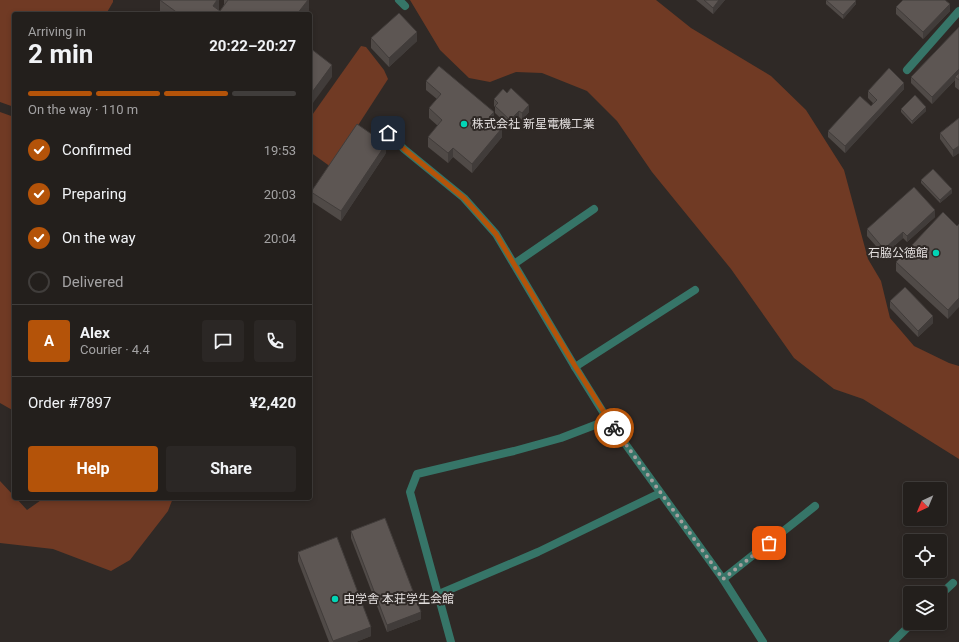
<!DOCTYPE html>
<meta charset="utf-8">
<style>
:root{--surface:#231f1c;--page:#2b2725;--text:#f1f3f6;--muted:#a3a2a3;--line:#403d3b;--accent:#b45309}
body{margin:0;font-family:Roboto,"Noto Sans JP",sans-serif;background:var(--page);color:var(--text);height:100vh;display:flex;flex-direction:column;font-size:15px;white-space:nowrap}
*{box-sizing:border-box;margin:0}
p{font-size:13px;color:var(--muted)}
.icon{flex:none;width:22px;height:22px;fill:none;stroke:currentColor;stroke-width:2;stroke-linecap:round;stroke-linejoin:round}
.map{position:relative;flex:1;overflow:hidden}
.sheet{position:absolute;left:12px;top:12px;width:300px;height:488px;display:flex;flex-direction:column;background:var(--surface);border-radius:4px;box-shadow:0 2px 6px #0003,0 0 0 1px var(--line)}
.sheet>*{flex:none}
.needle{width:26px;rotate:224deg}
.controls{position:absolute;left:903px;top:482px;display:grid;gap:8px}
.controls a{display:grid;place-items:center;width:44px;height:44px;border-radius:4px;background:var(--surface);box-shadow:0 2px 6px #0003,0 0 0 1px var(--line);font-size:20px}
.pin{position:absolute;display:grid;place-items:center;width:34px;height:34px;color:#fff;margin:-17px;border-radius:8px;box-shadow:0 2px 6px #0006}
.courier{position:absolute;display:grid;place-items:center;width:40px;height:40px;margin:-20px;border:3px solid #b45309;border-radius:50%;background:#fff;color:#222;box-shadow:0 1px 5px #0007}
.head em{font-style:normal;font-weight:700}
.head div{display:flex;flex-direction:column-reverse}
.head{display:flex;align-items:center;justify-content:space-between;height:68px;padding:0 16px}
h1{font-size:26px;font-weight:700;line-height:30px}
.bar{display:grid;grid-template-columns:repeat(4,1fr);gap:6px 4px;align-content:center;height:48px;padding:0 16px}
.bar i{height:5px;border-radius:3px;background:var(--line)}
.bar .active{background:var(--accent)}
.bar p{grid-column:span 4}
.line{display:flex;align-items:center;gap:10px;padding:0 16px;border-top:1px solid var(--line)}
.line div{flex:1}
.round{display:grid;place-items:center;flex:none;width:42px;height:42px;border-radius:4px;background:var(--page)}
ol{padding:0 16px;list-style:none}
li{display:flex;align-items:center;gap:12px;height:44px}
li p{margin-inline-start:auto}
li .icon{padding:4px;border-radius:50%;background:var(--accent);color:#fff;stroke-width:4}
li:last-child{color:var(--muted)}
li i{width:22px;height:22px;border:2px solid var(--line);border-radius:50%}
.action{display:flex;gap:8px;margin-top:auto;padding:8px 16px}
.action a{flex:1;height:46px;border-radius:4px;background:var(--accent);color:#fff;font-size:16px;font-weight:700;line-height:46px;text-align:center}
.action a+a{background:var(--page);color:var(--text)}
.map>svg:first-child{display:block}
.green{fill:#703a24}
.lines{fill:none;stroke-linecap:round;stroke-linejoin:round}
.minor{stroke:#367568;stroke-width:8}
.wall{fill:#504a47}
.shaded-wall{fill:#413c3a}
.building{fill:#5d5653;stroke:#413c3a}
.done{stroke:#a49f9e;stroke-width:4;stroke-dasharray:0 7.2}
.route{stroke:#b45309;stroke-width:5}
.poi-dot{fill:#02d5b6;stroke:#2f2926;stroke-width:1.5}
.labels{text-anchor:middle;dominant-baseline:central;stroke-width:4;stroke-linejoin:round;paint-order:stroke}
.poi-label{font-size:12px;fill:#e3dfde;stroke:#2f2926;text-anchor:start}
</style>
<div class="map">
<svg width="959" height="642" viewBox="0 0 959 642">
<rect width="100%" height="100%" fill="#2f2926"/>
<g class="green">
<path d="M0 0H113V2L106 14H14V107L0 102Z"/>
<path d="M410 0H656L691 28 771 76 806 110 844 170 868 259 881 281 890 318 914 346 949 363 959 366V459L863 399 834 389 794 358 731 269 652 172 617 121 587 91 542 73 516 72 490 82 469 78 440 50Z"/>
<path d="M361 46 366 47 384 70 388 79 331 167 310 152V118Z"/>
<path d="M0 112 14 117V411L0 403Z"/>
<path d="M0 481 14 496V498H16L27 510 44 498H173L168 511 130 560 111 571 53 549 0 543Z"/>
</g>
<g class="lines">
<g class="minor">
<path d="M399 0 405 6"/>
<path d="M907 70 959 11"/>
<path d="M388 133 404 149 464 198 496 234 575 367 608 420 723 579 763 642"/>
<path d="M514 264 594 209"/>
<path d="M575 367 695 290"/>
<path d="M723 579 815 506"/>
<path d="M439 594 538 552 660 493"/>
<path d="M940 595 953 583"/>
<path d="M451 642 410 492 417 474 514 451 561 438 608 420"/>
<path d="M893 642 912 623"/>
</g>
</g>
<g class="wall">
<path d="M160 0H219V10L220 11 224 5V0H309V10L306 14H162L160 12Z"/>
<path d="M696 0H725L713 14Z"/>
<path d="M826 0 856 4 843 19 826 4Z"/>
<path d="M896 7 950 11 923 39 896 14Z"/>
<path d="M959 27V90L955 87V80L932 104 911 83V77Z"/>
<path d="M371 38 417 41 389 67 371 48Z"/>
<path d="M426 81 494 121 502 137 472 173 453 157 448 163 428 147V137L438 126 429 118V108L437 99 426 90Z"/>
<path d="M904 89 845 153 828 137V131L871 106 873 103 868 98V91Z"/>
<path d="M494 99 529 112 522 120 519 117 510 127 495 113V107L494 106Z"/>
<path d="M901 109 926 111 912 124 901 112Z"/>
<path d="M959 118V153L953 157 940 139V133Z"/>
<path d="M386 153 341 221 311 201V192Z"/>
<path d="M921 180 952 193 940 203 921 183Z"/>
<path d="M935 217 907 242 903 238 884 255 867 236V229Z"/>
<path d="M957 226 948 319 896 271V262Z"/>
<path d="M890 301 933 323 918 337 890 308Z"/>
<path d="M351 531 421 619 387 632 351 538Z"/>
<path d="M298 552 371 636 356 642H329L298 561Z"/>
</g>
<g class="shaded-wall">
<path d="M217 0H219V10L216 14 213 6Z"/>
<path d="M308 0H309V10L306 14H297Z"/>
<path d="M719 0H725L713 14V8Z"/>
<path d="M856 1V4L843 19V15Z"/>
<path d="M950 4V11L923 39V32Z"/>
<path d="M417 32V41L389 67V58Z"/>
<path d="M332 65V77L310 107V95Z"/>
<path d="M959 69V76L955 77V80L932 104V97Z"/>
<path d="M904 83V89L845 153V146Z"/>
<path d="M529 105V112L522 120V113Z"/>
<path d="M926 107V111L912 124V121Z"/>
<path d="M519 111V117L510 127V120Z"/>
<path d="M494 112V122L489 117Z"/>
<path d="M502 128V137L472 173V164Z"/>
<path d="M386 144V153L341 221V211Z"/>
<path d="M959 146V153L953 157V150Z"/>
<path d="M453 148V157L448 163V153Z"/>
<path d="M952 189V193L940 203V200Z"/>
<path d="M935 210V217L907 242V236Z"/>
<path d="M903 232V238L884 255V249Z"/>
<path d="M959 298V307L948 319V310Z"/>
<path d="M933 316V323L918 337V331Z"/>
<path d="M421 612V619L387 632V625Z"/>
<path d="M371 627V636L356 642H333V641Z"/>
</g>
<g class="building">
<path d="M160 0H217L213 6 220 11 228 0H308L297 14H179Z"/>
<path d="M704 0H719L713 8Z"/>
<path d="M826 0H855L856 1 843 15Z"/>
<path d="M903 0H945L950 4 923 32 896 7Z"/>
<path d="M399 13 417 32 389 58 371 38Z"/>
<path d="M959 27V69L932 97 911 77Z"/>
<path d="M310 48 332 65 310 95Z"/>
<path d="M439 66 494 112 489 117 502 128 472 164 453 148 448 153 428 137 442 120 429 108 441 94 426 81Z"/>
<path d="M889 68 904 83 845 146 828 131 860 96 871 106 877 100 868 91Z"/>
<path d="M959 73V80L955 77Z"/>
<path d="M511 88 529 105 522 113 519 111 510 120 495 106 498 103 494 99 503 89 507 93Z"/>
<path d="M915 95 926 107 912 121 901 109Z"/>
<path d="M959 118V146L953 150 940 133Z"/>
<path d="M357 124 386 144 341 211 311 192Z"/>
<path d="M933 169 952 189 940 200 921 180Z"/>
<path d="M914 187 935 210 907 236 903 232 884 249 867 229Z"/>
<path d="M943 212 957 226 959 224V298L948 310 896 262Z"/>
<path d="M905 287 933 316 918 331 890 301Z"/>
<path d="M385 518 421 612 387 625 351 531Z"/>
<path d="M337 537 371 627 333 641 298 552Z"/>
</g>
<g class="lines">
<path class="done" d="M614 428 723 579 769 543"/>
<path class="route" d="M388 133 404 149 464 198 496 234 575 366 614 428"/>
</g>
<g class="poi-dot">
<circle cx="464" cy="124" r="4"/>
<circle cx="936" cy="253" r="4"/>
<circle cx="335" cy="599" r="4"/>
</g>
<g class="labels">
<g class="poi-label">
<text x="472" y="124">株式会社 新星電機工業</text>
<text x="928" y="253" text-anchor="end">石脇公徳館</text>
<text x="343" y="599">由学舎 本荘学生会館</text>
</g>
</g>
</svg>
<div class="controls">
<a><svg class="needle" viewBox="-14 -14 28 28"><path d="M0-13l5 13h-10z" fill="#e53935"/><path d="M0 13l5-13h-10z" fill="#a3a2a3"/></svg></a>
<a><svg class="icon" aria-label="locate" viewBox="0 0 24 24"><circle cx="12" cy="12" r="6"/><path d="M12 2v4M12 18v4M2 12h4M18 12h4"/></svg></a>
<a><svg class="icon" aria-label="layers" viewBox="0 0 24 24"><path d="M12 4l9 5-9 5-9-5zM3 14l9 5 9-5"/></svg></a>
</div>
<div class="pin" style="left:769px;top:543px;background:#ea580c"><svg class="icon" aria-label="bag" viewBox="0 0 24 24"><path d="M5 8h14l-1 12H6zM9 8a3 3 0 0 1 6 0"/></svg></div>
<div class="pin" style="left:388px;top:133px;background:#1f2937"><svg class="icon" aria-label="home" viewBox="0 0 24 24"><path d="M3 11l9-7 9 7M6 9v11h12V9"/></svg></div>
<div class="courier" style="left:614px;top:428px"><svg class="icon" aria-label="bike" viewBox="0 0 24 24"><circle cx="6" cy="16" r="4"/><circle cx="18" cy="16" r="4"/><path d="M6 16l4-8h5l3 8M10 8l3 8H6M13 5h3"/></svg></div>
<section class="sheet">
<div class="head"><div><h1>2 min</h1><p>Arriving in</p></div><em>20:22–20:27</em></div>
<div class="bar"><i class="active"></i><i class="active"></i><i class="active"></i><i></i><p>On the way · 110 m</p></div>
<ol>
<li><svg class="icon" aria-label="check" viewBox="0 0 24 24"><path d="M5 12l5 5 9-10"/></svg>Confirmed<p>19:53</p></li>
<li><svg class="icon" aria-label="check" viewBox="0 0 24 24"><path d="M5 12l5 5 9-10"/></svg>Preparing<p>20:03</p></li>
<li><svg class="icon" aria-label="check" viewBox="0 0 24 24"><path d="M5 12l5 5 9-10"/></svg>On the way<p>20:04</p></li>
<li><i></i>Delivered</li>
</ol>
<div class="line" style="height:72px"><b class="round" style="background:var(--accent);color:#fff">A</b><div><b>Alex</b><p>Courier · 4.4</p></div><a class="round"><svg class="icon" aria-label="chat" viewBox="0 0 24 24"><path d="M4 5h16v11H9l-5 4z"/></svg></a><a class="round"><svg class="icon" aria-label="phone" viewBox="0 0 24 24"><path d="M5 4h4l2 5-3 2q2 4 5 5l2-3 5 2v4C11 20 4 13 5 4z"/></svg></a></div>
<div class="line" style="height:52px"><div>Order #7897</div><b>¥2,420</b></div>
<div class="action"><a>Help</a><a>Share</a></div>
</section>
</div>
